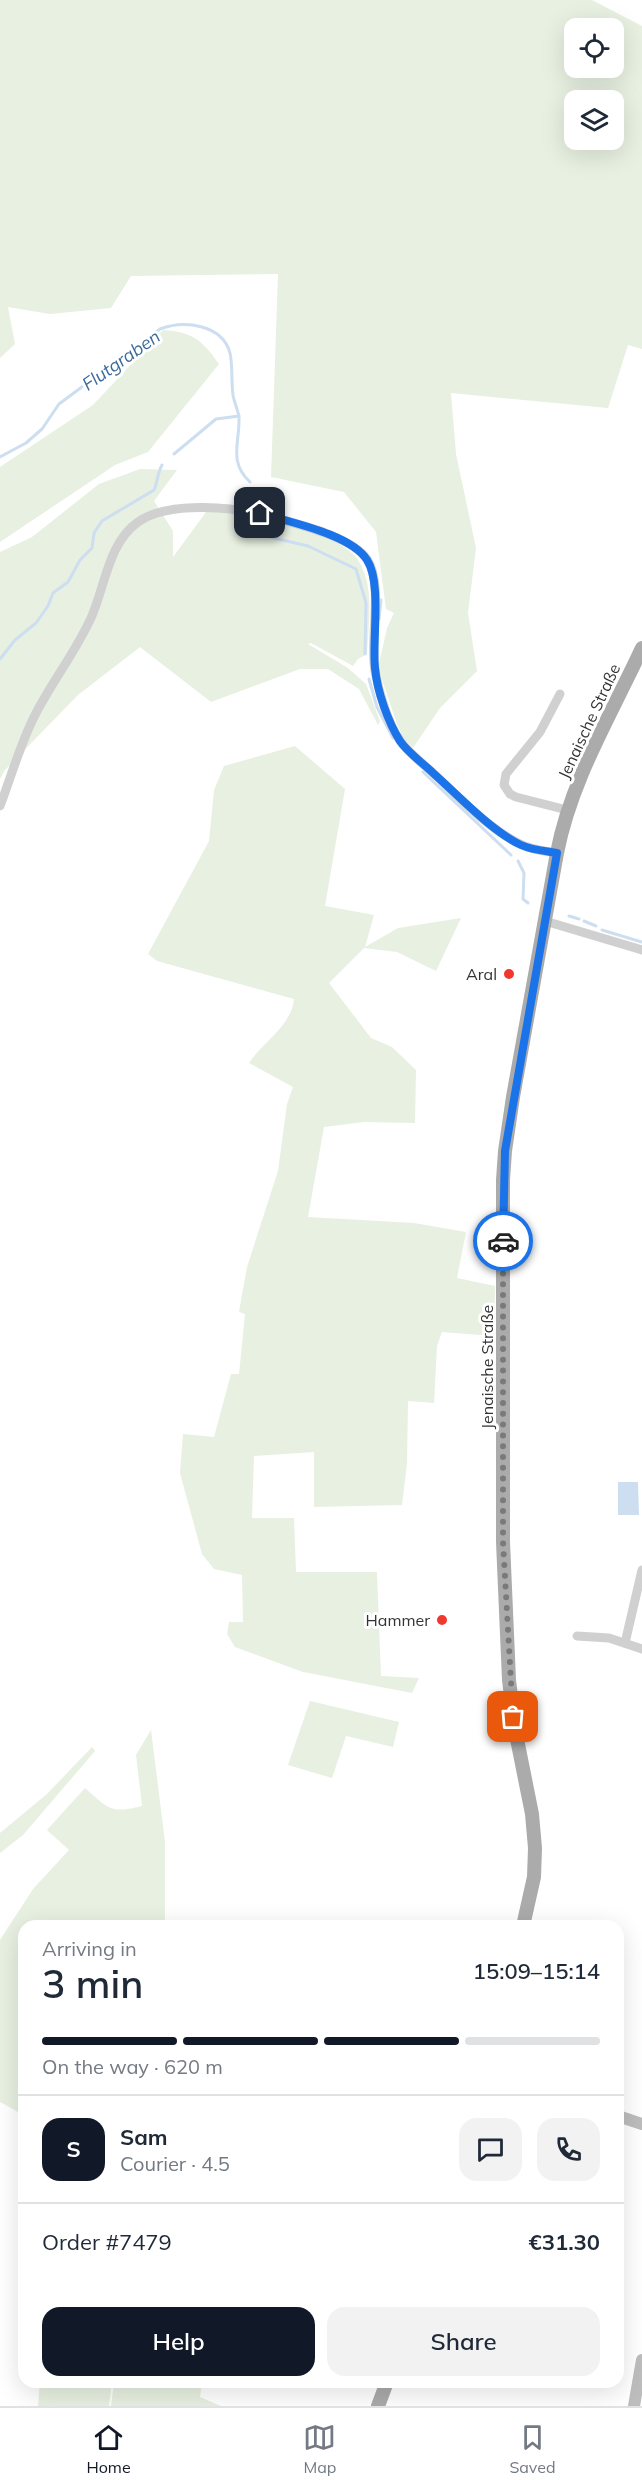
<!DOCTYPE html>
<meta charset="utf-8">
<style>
:root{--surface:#fff;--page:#f2f2f3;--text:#1f2937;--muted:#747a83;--line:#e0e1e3;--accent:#111827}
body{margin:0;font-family:Mulish,sans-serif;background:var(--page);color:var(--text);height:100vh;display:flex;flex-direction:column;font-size:22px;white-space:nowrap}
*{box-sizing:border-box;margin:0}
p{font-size:20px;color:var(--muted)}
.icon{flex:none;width:33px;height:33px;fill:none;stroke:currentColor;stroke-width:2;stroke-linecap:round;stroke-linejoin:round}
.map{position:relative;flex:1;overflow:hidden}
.sheet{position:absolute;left:18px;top:1920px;width:606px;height:468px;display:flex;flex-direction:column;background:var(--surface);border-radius:18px;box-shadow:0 6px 24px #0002}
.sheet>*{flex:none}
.tools{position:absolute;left:564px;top:18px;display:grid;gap:12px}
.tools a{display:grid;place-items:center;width:60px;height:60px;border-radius:12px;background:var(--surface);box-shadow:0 6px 24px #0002;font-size:30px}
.pin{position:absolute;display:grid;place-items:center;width:51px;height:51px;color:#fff;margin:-26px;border-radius:12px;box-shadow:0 3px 9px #0006}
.courier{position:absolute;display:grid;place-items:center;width:60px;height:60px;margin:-30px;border:4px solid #1a73e8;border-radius:50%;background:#fff;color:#222;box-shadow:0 2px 8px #0007}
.headline em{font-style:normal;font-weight:600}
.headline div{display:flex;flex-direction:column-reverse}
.headline{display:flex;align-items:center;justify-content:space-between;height:102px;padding:0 24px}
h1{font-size:39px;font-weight:600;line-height:45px}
.bar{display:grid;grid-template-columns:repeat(4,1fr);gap:9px 6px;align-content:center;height:72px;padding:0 24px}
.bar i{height:8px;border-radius:4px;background:var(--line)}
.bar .on{background:var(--accent)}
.bar p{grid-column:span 4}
.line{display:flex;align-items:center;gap:15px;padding:0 24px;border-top:2px solid var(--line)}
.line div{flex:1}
.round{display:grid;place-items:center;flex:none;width:63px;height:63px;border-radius:18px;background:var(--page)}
.primary-button{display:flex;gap:12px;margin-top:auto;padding:12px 24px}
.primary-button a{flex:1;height:69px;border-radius:18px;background:var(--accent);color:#fff;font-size:24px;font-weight:600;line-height:69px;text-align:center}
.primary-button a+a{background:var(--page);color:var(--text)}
.menu{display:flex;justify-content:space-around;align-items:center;height:84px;border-top:2px solid var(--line);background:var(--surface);font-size:16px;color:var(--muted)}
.menu a{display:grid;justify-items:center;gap:3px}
.menu .on{color:var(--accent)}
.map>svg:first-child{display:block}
.green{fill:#e7f0e1;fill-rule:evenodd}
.water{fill:#cddef0}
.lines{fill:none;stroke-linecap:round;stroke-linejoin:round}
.stream{stroke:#cddef0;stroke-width:3}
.street{stroke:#d0d0d0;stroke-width:9}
.secondary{stroke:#bdbdbd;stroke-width:12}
.primary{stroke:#ababab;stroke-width:14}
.done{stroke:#7a7a7a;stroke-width:6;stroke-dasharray:0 10.8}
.route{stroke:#1a73e8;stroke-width:8}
.poi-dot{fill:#f0382f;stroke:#fff;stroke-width:2}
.labels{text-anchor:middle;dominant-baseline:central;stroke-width:6;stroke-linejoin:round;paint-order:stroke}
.street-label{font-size:16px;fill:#333;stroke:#fff}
.poi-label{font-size:16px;fill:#333;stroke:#fff;text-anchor:end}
.water-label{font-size:18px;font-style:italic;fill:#3a6a9c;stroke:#fff}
</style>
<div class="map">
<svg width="642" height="2406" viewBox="0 0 642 2406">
<rect width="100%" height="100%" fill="#fff"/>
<g class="green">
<path d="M0 0H592L642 26V349L628 345 608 408 451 393 456 454 476 548 468 613 477 671 440 708 413 748 404 739 397 724 378 668 387 628 394 613 386 609 376 532 344 492 271 477 278 274 131 276 111 308 50 314 8 307 15 344 0 358ZM574 28H614V68H574ZM574 100H614V140H574Z"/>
<path d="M163 330C193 332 202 340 219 364L148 452 115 465 0 542V467L93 405Z"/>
<path d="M140 469 177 470 154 501 173 531V557L209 508C247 515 326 527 354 555 359 560 363 568 365 575 373 599 368 629 367 654L358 659 353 666 311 643 308 644 348 668 366 684 380 721 378 725 359 689 328 669H300L211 702 140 647 78 695 5 770 0 779V552L32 537 99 484Z"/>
<path d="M295 746 345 789 325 906 374 915 365 947 398 928 461 918 436 971 397 952 364 948 329 983 371 1038 392 1047 416 1070 415 1123 364 1122 324 1127 308 1217 414 1223 466 1232 457 1278 495 1286 494 1336 442 1332 437 1346 434 1403 408 1401 407 1463 402 1505 314 1507V1452L254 1456 252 1518H294L296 1572H377L381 1676 419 1678 412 1693 303 1672 235 1647 227 1634 229 1622H243L242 1575 214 1569 202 1554 180 1473 183 1434 214 1437 231 1374H239L245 1314 239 1312 247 1267 278 1171 287 1104 293 1087 249 1063C263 1042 292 1025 294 999L157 961 148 954 209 841 214 790 224 766Z"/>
<path d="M310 1701 399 1722 393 1747 346 1736 332 1778 288 1765Z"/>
<path d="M151 1730 165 1842V1926H24V2111L18 2112 0 2102V1940L33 1889 69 1850 47 1830 85 1788C109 1809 110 1814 142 1806L136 1755Z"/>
<path d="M92 1747 95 1751 23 1835 0 1853V1833L47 1794Z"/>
<path d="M40 2382H112L109 2406H38Z"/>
<path d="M114 2382H202L200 2397 221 2406H111Z"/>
</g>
<path class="water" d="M618 1482H638L639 1515H618Z"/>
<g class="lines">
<g class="stream">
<path d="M174 454 216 419 239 416"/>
<path d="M0 457 26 443 42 429 59 404 160 329C184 320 222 324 230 353 233 367 231 381 233 395 234 402 238 410 239 417 240 442 228 462 250 482"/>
<path d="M248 517 253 530 261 535 308 546 356 569 366 603 365 654"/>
<path d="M379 619 381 600"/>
<path d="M0 659 15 640 36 623 48 606 53 593 68 582 80 560 92 548 94 533 102 521 154 490C158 481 157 474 162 465"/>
<path d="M369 679 377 707 393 738"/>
<path d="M423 772 511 855"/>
<path d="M518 861 524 873 523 899 528 903"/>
<path d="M569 916 579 919"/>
<path d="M584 921 596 926"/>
<path d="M602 930 642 942"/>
</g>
<g class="street">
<path d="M560 694 540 732 506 774 504 785 510 794 516 797 567 810"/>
<path d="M0 806C11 777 20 745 34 717 51 683 75 653 91 618 105 587 108 543 138 522 169 500 237 507 272 517 299 525 350 536 367 559 384 584 369 641 375 671 379 693 388 724 401 742 409 753 422 763 432 772 459 797 487 828 520 844 531 850 545 851 557 853"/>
<path d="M545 921 642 950"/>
<path d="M577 1636 609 1638 642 1649"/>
<path d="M625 1643 642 1570"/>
</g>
<g class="secondary">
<path d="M618 2116 642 2124"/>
<path d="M634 2406 642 2360"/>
</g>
<g class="primary">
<path d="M523 1926 534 1877 535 1848 532 1814 515 1729 509 1680 503 1542V1180L505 1151 513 1097 557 853C571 780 611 715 642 648"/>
<path d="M378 2406 387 2382"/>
</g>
</g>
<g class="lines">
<path class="done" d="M503 1241V1542L513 1717"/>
<path class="route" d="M260 513C288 522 351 534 367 560 382 583 372 639 375 668 377 691 388 722 400 741 408 753 423 763 433 773 458 795 491 831 521 845 532 850 545 851 557 853L505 1151 503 1241"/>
</g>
<g class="poi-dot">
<circle cx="509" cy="974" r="6"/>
<circle cx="442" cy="1620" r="6"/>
</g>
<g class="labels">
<g class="street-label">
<text transform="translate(589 721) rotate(-65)">Jenaische Straße</text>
<text transform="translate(487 1367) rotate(-90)">Jenaische Straße</text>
</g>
<g class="poi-label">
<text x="497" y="974">Aral</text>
<text x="430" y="1620">Hammer</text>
</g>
<g class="water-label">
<text transform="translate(121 360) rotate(-35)">Flutgraben</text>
</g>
</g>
</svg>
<div class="tools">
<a><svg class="icon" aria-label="locate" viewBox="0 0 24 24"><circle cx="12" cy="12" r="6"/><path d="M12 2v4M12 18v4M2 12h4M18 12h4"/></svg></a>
<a><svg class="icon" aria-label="layers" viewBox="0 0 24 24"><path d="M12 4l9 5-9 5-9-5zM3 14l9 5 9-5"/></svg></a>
</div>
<div class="pin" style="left:513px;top:1717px;background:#ea580c"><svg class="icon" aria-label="bag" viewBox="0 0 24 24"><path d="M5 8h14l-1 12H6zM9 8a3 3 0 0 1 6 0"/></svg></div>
<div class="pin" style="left:260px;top:513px;background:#1f2937"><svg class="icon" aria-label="home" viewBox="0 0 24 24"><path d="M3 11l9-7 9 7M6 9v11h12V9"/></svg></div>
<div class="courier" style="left:503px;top:1241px"><svg class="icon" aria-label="car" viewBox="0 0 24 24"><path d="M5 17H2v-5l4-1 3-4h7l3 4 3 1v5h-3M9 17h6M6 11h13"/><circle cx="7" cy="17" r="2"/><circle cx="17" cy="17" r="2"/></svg></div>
<section class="sheet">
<div class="headline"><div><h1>3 min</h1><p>Arriving in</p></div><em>15:09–15:14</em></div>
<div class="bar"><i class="on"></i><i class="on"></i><i class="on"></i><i></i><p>On the way · 620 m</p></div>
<div class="line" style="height:108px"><b class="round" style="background:var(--accent);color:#fff">S</b><div><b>Sam</b><p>Courier · 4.5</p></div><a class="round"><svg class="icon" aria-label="chat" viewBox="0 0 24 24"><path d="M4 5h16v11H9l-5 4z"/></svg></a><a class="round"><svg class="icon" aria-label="phone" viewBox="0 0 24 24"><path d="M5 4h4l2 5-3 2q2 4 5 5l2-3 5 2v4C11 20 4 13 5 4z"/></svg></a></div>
<div class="line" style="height:78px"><div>Order #7479</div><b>€31.30</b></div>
<div class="primary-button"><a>Help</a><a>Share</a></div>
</section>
</div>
<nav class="menu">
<a class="on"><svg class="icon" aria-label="home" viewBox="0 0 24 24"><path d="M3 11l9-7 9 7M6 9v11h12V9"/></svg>Home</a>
<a><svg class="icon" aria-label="map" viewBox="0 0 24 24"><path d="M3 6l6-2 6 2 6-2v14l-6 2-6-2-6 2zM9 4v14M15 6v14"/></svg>Map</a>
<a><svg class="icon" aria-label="saved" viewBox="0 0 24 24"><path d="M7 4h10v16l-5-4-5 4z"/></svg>Saved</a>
</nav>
